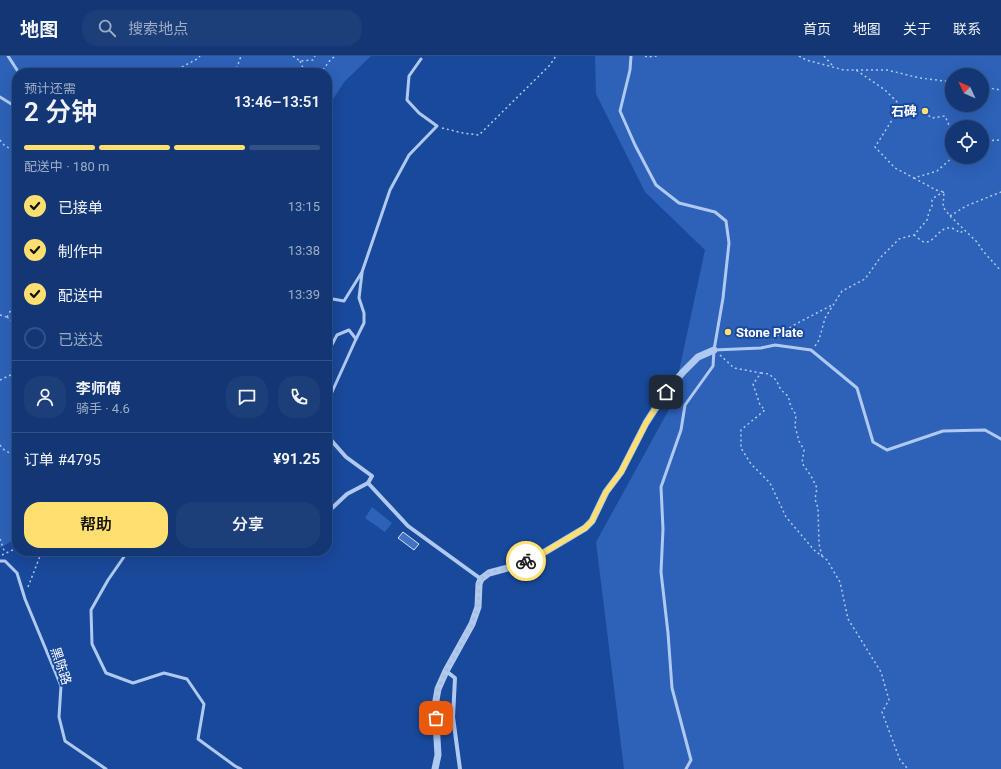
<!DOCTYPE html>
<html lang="zh">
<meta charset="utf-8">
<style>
:root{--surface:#133774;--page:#1c3f79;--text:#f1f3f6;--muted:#9dacc5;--line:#325186;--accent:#ffdf70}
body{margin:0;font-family:Roboto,"Noto Sans SC",sans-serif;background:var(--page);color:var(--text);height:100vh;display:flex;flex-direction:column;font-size:15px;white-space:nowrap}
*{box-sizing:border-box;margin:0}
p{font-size:13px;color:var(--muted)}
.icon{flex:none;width:22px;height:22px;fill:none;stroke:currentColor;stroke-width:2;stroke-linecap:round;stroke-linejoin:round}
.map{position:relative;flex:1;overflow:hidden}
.drawer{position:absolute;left:12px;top:12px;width:320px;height:488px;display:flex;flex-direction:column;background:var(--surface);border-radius:16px;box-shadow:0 4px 16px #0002,0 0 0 1px var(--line)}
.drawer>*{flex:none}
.needle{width:26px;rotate:314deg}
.buttons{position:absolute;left:945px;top:12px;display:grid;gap:8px}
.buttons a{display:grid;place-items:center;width:44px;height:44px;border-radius:50%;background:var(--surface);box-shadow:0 4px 16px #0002,0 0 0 1px var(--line);font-size:20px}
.pin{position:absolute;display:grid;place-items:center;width:34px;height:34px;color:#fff;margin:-17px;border-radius:8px;box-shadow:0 2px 6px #0006}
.courier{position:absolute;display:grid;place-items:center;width:40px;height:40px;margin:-20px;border:3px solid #ffdf70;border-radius:50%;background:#fff;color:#222;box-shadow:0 1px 5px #0007}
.summary em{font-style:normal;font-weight:600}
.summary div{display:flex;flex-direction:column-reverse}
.summary{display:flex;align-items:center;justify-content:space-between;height:68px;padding:0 12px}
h1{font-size:26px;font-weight:600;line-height:30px}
.bar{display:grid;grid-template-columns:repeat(4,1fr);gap:6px 4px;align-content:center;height:48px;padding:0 12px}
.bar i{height:5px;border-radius:3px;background:var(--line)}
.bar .active{background:var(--accent)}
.bar p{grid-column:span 4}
.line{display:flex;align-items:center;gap:10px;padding:0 12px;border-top:1px solid var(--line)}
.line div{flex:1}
.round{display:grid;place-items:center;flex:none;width:42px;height:42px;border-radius:16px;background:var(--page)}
ol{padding:0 12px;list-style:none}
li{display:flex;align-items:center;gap:12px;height:44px}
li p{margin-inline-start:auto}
li .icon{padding:4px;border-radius:50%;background:var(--accent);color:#111;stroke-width:4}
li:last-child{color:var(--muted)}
li i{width:22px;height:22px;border:2px solid var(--line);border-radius:50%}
.primary-button{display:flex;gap:8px;margin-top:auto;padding:8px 12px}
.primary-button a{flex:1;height:46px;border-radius:16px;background:var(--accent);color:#111;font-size:16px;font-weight:600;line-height:46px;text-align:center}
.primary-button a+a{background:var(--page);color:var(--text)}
header{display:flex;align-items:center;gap:24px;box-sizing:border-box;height:56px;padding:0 20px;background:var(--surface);border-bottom:1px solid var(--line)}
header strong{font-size:19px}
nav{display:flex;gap:22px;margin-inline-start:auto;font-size:14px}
.search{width:280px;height:36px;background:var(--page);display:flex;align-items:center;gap:10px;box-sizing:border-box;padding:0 14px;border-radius:16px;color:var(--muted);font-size:15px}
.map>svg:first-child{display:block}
.green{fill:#2d62b8;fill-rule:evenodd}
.building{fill:#4272c1;stroke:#d7e5fc}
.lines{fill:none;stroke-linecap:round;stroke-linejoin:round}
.path{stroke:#afc9f1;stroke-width:1.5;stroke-dasharray:2 3;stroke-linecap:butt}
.service{stroke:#afc9f1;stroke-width:3}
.minor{stroke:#afc9f1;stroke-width:4}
.tertiary{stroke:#afc9f1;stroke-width:7}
.done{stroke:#aebfdc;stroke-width:4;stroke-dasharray:0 7.2}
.route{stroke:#ffdf70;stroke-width:5}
.poi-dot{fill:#ffdf70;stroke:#19499b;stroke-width:1.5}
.labels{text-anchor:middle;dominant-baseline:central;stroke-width:4;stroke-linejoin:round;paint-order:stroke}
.poi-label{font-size:13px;font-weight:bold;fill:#fff;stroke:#19499b;text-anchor:end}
.street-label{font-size:13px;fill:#fff;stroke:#19499b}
</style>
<header>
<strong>地图</strong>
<div class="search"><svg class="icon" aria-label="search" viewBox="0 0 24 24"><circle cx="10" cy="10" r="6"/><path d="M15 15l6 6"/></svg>搜索地点</div>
<nav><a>首页</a><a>地图</a><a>关于</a><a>联系</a></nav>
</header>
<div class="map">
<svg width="1001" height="713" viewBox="0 0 1001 713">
<rect width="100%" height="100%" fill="#19499b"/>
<g class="green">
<path d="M0 0H371L345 25 327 52V17H17V482L0 492Z"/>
<path d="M595 0H1001V713H624L596 486 672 348 705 194 645 136 596 38ZM952 19H982V49H952ZM952 71H982V101H952Z"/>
<path d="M372 451 392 467 385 476 365 462Z"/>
</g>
<path class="building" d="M403 476 419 488 414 494 398 482Z"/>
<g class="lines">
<g class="path">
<path d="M293 0 300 5 313 4 315 0"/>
<path d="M645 0 647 1 658 0"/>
<path d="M799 0 806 4 844 14H856L885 34 901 50 875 91 895 112 914 122 937 115 953 101"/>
<path d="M824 0 833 10"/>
<path d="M300 5 303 12 310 17 322 15 331 3 336 0"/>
<path d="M856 14H887L920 22 952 26"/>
<path d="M174 17 178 13 197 3 200 0"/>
<path d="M234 17 239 6 241 0"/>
<path d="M982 31 1001 34"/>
<path d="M901 50 918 52 932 62 945 60 952 76"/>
<path d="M327 57 333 56"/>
<path d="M442 72 463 77 479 79 550 9 556 0"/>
<path d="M0 84 4 89 17 97"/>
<path d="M982 85 1001 84"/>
<path d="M914 122 936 134 944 136 943 151 950 160 977 186 983 195 1001 215"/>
<path d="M950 160 966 150 1001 136"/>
<path d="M914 179C917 181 921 185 924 186 937 188 941 161 960 177L964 174"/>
<path d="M0 259 7 261"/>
<path d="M7 261 12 265V279L17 303"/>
<path d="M7 261 17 243"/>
<path d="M12 264 17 267"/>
<path d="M773 283 794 269 832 249"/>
<path d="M815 290 818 286 821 277 825 262 842 235 865 223 880 202 899 183 914 179 927 164 929 156 932 150V144L936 140 944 136"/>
<path d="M720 299 734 312 761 317 753 328 760 349 765 354 741 374V392L751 408 770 427 786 461 814 494 827 504 840 526 848 563 881 616 889 644 882 656 900 704 908 713"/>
<path d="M761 317 769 318 776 324 781 334 788 340 791 351 796 359 795 370 799 385 804 394 802 407 811 420 817 432 815 443 818 452 819 488 822 500"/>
<path d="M0 324 17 316"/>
<path d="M0 389 3 393 13 399 17 411"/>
<path d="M0 483 5 497"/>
<path d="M2 499 17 492"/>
<path d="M28 531 42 495"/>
</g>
<g class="service">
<path d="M8 0 19 17"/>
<path d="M631 0 630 14 620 55 635 89 656 129 679 147 715 156 726 165 729 187 723 242 714 294 713 310 685 349 681 374 661 431 663 473 661 516 668 577 672 632 691 704 686 713"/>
<path d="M0 41 13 49H17"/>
<path d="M327 242 344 245 362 216 390 134 409 99 437 70 419 57 407 44 409 20 421 3"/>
<path d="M356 283 364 267V257L359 242 362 217"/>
<path d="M714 294 761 292 775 289 811 294 857 332 873 386 887 394 943 375 985 374 1001 383"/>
<path d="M327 298 337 279 349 274 356 283 327 347"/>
<path d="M128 495 108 524 91 554 92 588 106 617 133 627 164 617 187 623 204 648 198 683 235 710 241 713"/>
<path d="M0 505H5L17 517 25 543 61 630 59 661 65 685 106 713"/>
</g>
<g class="minor">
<path d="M327 381 331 384 346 401 372 420 368 427 347 438 330 454 327 453"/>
<path d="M368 427 408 470 481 523"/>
<path d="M446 615 455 622 453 661 460 713"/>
</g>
<path class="tertiary" d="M435 713 438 699 435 650 438 633 446 615 472 568 478 551 479 528 481 523 489 517 511 511 533 503 585 472 592 465 606 436 621 416 646 367 666 336 683 316 698 301 714 294"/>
</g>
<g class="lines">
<path class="done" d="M436 662 435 650 438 633 446 615 472 568 478 551 479 528 481 523 489 517 511 511 526 505"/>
<path class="route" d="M526 505 533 503 585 472 592 465 606 436 621 416 646 367 666 336"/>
</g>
<g class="poi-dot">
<circle cx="925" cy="55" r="4"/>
<circle cx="728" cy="276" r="4"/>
</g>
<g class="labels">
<g class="poi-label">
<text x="917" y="55">石碑</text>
<text x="736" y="276" text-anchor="start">Stone Plate</text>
</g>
<g class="street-label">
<text transform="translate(61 610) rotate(71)">黑陈路</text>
</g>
</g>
</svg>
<div class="buttons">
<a><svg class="needle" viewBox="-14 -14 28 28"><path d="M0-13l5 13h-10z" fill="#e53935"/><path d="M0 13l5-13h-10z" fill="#9dacc5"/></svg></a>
<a><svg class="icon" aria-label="locate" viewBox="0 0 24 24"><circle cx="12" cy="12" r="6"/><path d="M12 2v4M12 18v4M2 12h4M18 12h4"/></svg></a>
</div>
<div class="pin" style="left:436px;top:662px;background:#ea580c"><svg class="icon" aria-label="bag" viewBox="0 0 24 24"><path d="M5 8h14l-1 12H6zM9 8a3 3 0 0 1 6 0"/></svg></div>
<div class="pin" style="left:666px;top:336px;background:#1f2937"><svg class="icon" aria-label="home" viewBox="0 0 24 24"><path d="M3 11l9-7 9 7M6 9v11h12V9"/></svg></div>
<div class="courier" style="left:526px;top:505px"><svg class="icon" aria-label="bike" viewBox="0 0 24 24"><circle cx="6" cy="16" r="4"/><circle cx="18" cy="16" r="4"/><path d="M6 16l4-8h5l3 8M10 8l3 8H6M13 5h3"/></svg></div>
<section class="drawer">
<div class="summary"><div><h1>2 分钟</h1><p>预计还需</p></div><em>13:46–13:51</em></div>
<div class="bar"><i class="active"></i><i class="active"></i><i class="active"></i><i></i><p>配送中 · 180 m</p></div>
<ol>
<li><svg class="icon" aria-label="check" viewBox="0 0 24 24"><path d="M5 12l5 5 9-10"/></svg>已接单<p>13:15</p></li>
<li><svg class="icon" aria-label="check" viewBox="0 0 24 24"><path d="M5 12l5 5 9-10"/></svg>制作中<p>13:38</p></li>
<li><svg class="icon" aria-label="check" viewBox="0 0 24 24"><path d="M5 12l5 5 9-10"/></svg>配送中<p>13:39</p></li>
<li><i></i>已送达</li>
</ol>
<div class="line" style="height:72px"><a class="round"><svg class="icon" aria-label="person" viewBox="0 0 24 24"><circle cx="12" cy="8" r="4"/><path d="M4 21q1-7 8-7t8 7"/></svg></a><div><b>李师傅</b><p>骑手 · 4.6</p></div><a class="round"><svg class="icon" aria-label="chat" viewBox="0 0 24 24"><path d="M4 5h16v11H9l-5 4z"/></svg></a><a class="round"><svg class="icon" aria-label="phone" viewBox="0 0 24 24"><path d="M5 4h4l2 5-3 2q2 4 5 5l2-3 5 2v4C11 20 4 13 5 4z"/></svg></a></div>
<div class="line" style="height:52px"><div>订单 #4795</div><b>¥91.25</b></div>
<div class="primary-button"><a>帮助</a><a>分享</a></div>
</section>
</div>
